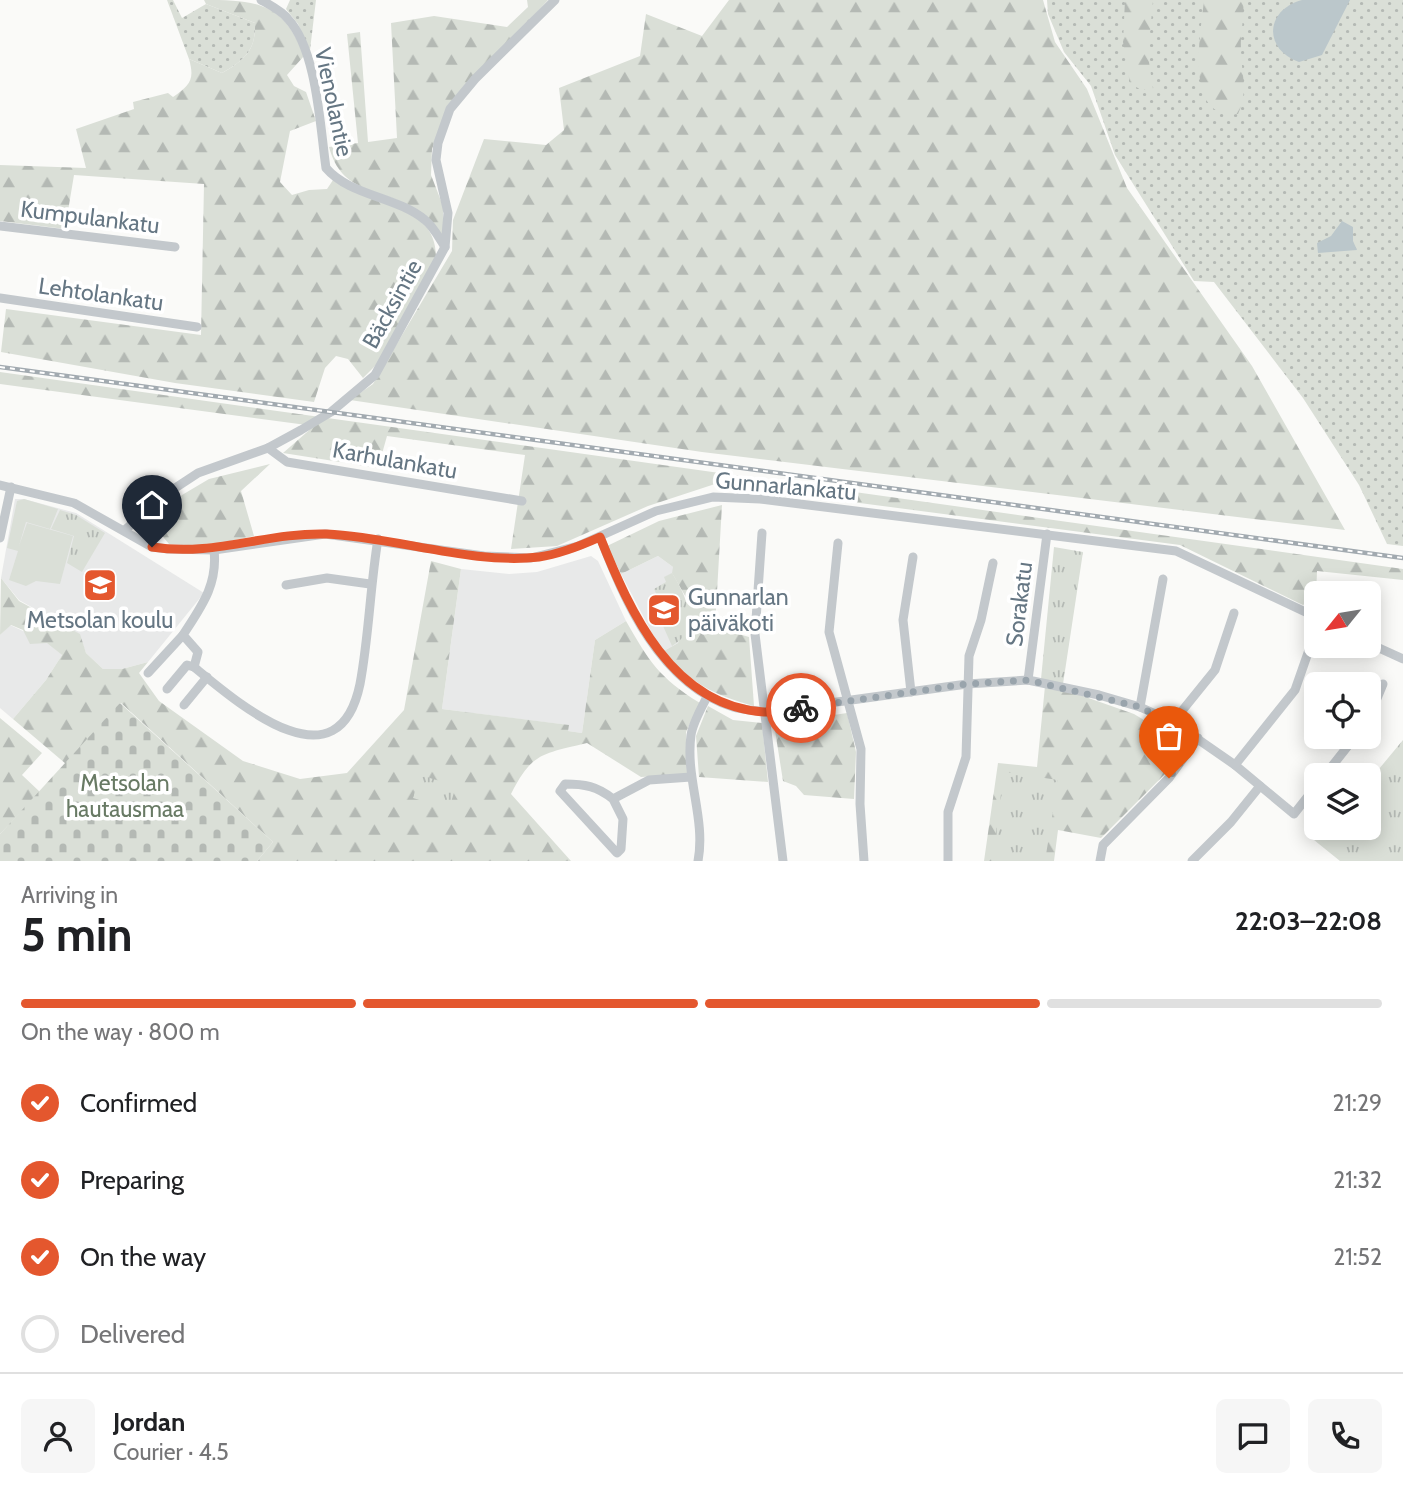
<!DOCTYPE html>
<meta charset="utf-8">
<style>
:root{--surface:#fff;--page:#f6f6f6;--text:#202124;--muted:#757577;--line:#e0e0e0;--accent:#e4572e}
body{margin:0;font-family:Cabin,sans-serif;background:var(--page);color:var(--text);height:100vh;display:flex;flex-direction:column;font-size:26px;white-space:nowrap}
*{box-sizing:border-box;margin:0}
p{font-size:23px;color:var(--muted)}
.icon{flex:none;width:38px;height:38px;fill:none;stroke:currentColor;stroke-width:2;stroke-linecap:round;stroke-linejoin:round}
.map{position:relative;height:861px;overflow:hidden}
.panel{display:flex;flex-direction:column;background:var(--surface);flex:1}
.panel>*{flex:none}
.needle{width:46px;rotate:240deg}
.tools{position:absolute;left:1304px;top:581px;display:grid;gap:14px}
.tools a{display:grid;place-items:center;width:77px;height:77px;border-radius:10px;background:var(--surface);box-shadow:0 4px 18px #0003;font-size:35px}
.pin{position:absolute;display:grid;place-items:center;width:60px;height:60px;color:#fff;margin:-72px -30px;border-radius:50% 50% 50% 0;rotate:-45deg;box-shadow:0 0 7px #0007}
.pin .icon{rotate:45deg}
.courier{position:absolute;display:grid;place-items:center;width:70px;height:70px;margin:-35px;border:5px solid #e4572e;border-radius:50%;background:#fff;color:#222;box-shadow:0 2px 9px #0007}
.headline em{font-style:normal;font-weight:700}
.headline div{display:flex;flex-direction:column-reverse}
.headline{display:flex;align-items:center;justify-content:space-between;height:119px;padding:0 21px}
h1{font-size:46px;font-weight:700;line-height:52px}
.bar{display:grid;grid-template-columns:repeat(4,1fr);gap:10px 7px;align-content:center;height:84px;padding:0 21px}
.bar i{height:9px;border-radius:5px;background:var(--line)}
.bar .current{background:var(--accent)}
.bar p{grid-column:span 4}
.line{display:flex;align-items:center;gap:18px;padding:0 21px;border-top:2px solid var(--line)}
.line div{flex:1}
.round{display:grid;place-items:center;flex:none;width:74px;height:74px;border-radius:10px;background:var(--page)}
ol{padding:0 21px;list-style:none}
li{display:flex;align-items:center;gap:21px;height:77px}
li p{margin-inline-start:auto}
li .icon{padding:7px;border-radius:50%;background:var(--accent);color:#fff;stroke-width:4}
li:last-child{color:var(--muted)}
li i{width:38px;height:38px;border:4px solid var(--line);border-radius:50%}
.map>svg:first-child{display:block}
.built{fill:#e8e9e9}
.grass{fill:url(#grass-dots)}
.forest{fill:url(#forest-firs)}
.cemetery{fill:url(#cemetery-stones)}
.park{fill:url(#park-tufts)}
.garden{fill:#dadfd7}
.water{fill:#bbc7cb}
.lines{fill:none;stroke-linecap:round;stroke-linejoin:round}
.minor{stroke:#c3c8cc;stroke-width:9}
.rail-casing{stroke:#a2aab0;stroke-width:4.5}
.rail{stroke:#fff;stroke-width:2;stroke-dasharray:5;stroke-linecap:butt}
.done{stroke:#99a4ac;stroke-width:7;stroke-dasharray:0 12.6}
.route{stroke:#e4572e;stroke-width:9}
.labels{text-anchor:middle;dominant-baseline:central;stroke-width:7;stroke-linejoin:round;paint-order:stroke}
.street-label{font-size:23px;fill:#657683;stroke:#fff}
.poi-label{font-size:23px;fill:#657683;stroke:#fff;text-anchor:start}
.park-label{font-size:23px;fill:#687a64;stroke:#fff}
</style>
<div class="map">
<svg width="1403" height="861" viewBox="0 0 1403 861">
<defs>
<pattern id="grass-dots" width="8" height="8" patternUnits="userSpaceOnUse" patternTransform="scale(1.75)"><rect width="8" height="8" fill="#dadfd7"/><path d="M2 2h.1M6 6h.1" fill="none" stroke="#b4b9b4" stroke-width="1.8" stroke-linecap="round"/></pattern>
<pattern id="forest-firs" width="22" height="20" patternUnits="userSpaceOnUse" patternTransform="scale(1.75)"><rect width="22" height="20" fill="#dadfd7"/><path d="M5 1l3.5 6h-7zM16 11l3.5 6h-7z" fill="#b4b9b4"/></pattern>
<pattern id="cemetery-stones" width="16" height="16" patternUnits="userSpaceOnUse" patternTransform="scale(1.75)"><rect width="16" height="16" fill="#dadfd7"/><path d="M2 7V4a2 2 0 0 1 4 0v3zM10 15v-3a2 2 0 0 1 4 0v3z" fill="#b4b9b4"/></pattern>
<pattern id="park-tufts" width="24" height="20" patternUnits="userSpaceOnUse" patternTransform="scale(1.75)"><rect width="24" height="20" fill="#dadfd7"/><path d="M3 7l-1-3M5 7V3M7 7l1-3M15 17l-1-3M17 17v-4M19 17l1-3" fill="none" stroke="#b4b9b4"/></pattern>
</defs>
<rect width="100%" height="100%" fill="#fafaf8"/>
<g class="built">
<path d="M15 499H24L76 513 204 593 148 662 122 669H103L86 653 79 634 19 600 1 578Z"/>
<path d="M591 556 598 561 626 621 595 640 582 733 568 731V725L442 709 461 569 509 574 537 572Z"/>
<path d="M658 556 673 567 678 643 662 652 621 574Z"/>
<path d="M10 625 47 642 62 655 46 680 13 719 0 708V635Z"/>
</g>
<g class="grass">
<path d="M167 0H173L182 18 206 4 255 23C256 50 245 60 222 73L189 59Z"/>
<path d="M290 0H316L310 50 298 24 286 9Z"/>
<path d="M1047 0H1403V546L1387 544 1359 485 1303 398 1214 282 1194 281 1115 155 1091 86 1064 52 1048 14Z"/>
</g>
<g class="forest">
<path d="M204 0C256 0 284 2 304 56L287 75 294 86 306 92 316 121 290 131 280 182 292 195 309 190 327 189 333 180C366 205 437 202 436 257L377 364 363 378 348 359 336 356 325 368 314 402 175 383 1 352 6 309 201 335 204 184 74 175 65 229 0 221V165L86 168 76 129 134 109 133 102 168 93 173 97C190 85 195 80 189 59L222 73C245 60 256 50 255 23L206 4Z"/>
<path d="M527 0H548L447 110 432 149 431 175 443 206V236C434 227 425 216 415 209 378 186 342 195 329 147L358 143 347 34 360 32 368 142 397 138 391 23 434 16 507 27 528 7Z"/>
<path d="M729 0H1043L1055 42 1087 89 1127 188 1252 366 1345 530 702 452 350 400 373 384 452 251 453 220 484 139 546 145 564 130 559 88 640 56 646 14 702 36Z"/>
<path d="M1125 0H1153L1148 55 1153 89 1142 90 1130 84 1123 42Z"/>
<path d="M1204 0H1243C1245 17 1240 32 1241 49 1241 73 1249 91 1238 114 1183 121 1201 33 1204 0Z"/>
<path d="M0 372 1403 569V580L1317 571 1316 597 1303 605 1180 545 715 484 648 506 557 546 511 549 525 455 387 436 378 468 283 453 314 426 0 384Z"/>
<path d="M270 464 241 491 254 536 207 546 169 544 154 526 182 495 209 479Z"/>
<path d="M722 505 715 627 749 637 754 706C710 694 695 684 662 652L678 643 688 601 672 573 673 567 658 556 621 574 607 546 659 521Z"/>
<path d="M431 561 461 569 442 709 569 725 568 731 582 733 595 640 626 621C649 661 659 678 700 703L686 732 687 774 641 777 587 743C543 754 532 752 511 794L571 861H257L273 842 121 703 66 764 13 719 46 680 62 655 47 643 30 644 23 630 11 625 0 635 1 578 19 601 80 634 86 653 103 669H122L148 662 139 673 159 701 243 761 300 779 347 773 404 710Z"/>
<path d="M1046 676 1080 695 1134 714 1187 746 1165 774 1101 838 1058 830 1054 861H984L998 763 1037 767Z"/>
<path d="M708 706 733 720 762 723 768 782 699 777 696 736Z"/>
<path d="M847 713 856 752 854 799 804 795 796 786 783 781 774 724Z"/>
<path d="M0 718 42 753 22 775 40 792 0 834Z"/>
</g>
<path class="cemetery" d="M120 703 273 842 257 861H0V834Z"/>
<g class="park">
<path d="M60 510 76 515 105 533 82 572 67 563 74 536 51 529Z"/>
<path d="M1054 547 1083 552 1063 684 1041 679Z"/>
<path d="M672 573C686 595 702 629 672 646L663 626 668 624 659 606 661 604 654 589 666 582 664 577Z"/>
<path d="M1403 740V861H1340L1314 840 1330 828H1368L1369 781Z"/>
<path d="M1004 772 1058 780 1045 861H992Z"/>
<path d="M420 775 456 786 449 809 413 798Z"/>
</g>
<path class="garden" d="M24 499 58 509 50 529 26 522 19 546 27 523 73 536 60 584 36 581 26 586 9 580 18 551 7 548 17 501Z"/>
<g class="water">
<path d="M1302 0H1350L1322 55 1299 62C1263 49 1265 10 1302 0Z"/>
<path d="M1342 221 1353 227V241L1357 250 1318 253 1317 243 1331 236Z"/>
</g>
<g class="lines">
<g class="minor">
<path d="M261 0C270 5 282 11 288 19 317 50 320 127 326 168 350 196 396 196 425 220 433 226 439 238 445 247"/>
<path d="M0 226 175 247"/>
<path d="M0 298 197 327"/>
<path d="M268 448 287 462 522 501"/>
<path d="M0 485 74 503 152 547 168 549 214 550 325 534 484 556 531 558 578 546 656 511 713 497 760 499 1176 551 1316 617"/>
<path d="M125 530 166 494 198 473 268 448 301 430 331 412 375 375 445 247 448 213 436 160 438 143 450 109 475 79 555 0"/>
<path d="M762 533 755 634 783 861"/>
<path d="M600 537C625 602 660 684 733 707 743 710 755 710 765 712L967 684 1028 680 1099 695 1140 707 1173 722 1235 765 1294 814 1316 786"/>
<path d="M0 538 11 487"/>
<path d="M838 543 829 632 861 749 860 804 864 861"/>
<path d="M214 550C218 585 201 607 183 635L198 652 194 667C239 704 338 790 360 684 369 636 370 587 378 539"/>
<path d="M286 585 327 578 370 584"/>
<path d="M1368 643 1403 659"/>
<path d="M148 673 183 635"/>
<path d="M1028 680 1047 534"/>
<path d="M167 689 187 665 194 667"/>
<path d="M911 692 903 620 913 557"/>
<path d="M184 705 207 677"/>
<path d="M1140 707 1163 579"/>
<path d="M1368 720 1383 684"/>
<path d="M1173 722 1215 670 1234 613"/>
<path d="M1235 765 1295 690 1309 650"/>
<path d="M1325 775 1355 737"/>
<path d="M613 799C597 786 584 784 565 784L560 791 617 853 621 849 623 819 613 799 649 780 691 777"/>
<path d="M698 861C706 819 685 778 691 735 693 722 702 707 708 695"/>
<path d="M948 861V812L966 757 969 656 981 620 993 563"/>
<path d="M1100 861 1103 845 1169 778 1198 738"/>
<path d="M1192 861 1231 822 1260 786"/>
</g>
<g class="rail-casing">
<path id="rail" d="M0 367 1403 558"/>
</g>
<use href="#rail" class="rail"/>
</g>
<g class="lines">
<path class="done" d="M801 708 967 684 1028 680 1140 707 1198 738 1169 778"/>
<path class="route" d="M152 547C214 557 267 532 327 534 394 537 474 565 539 557 560 554 580 546 600 537 630 612 672 706 764 712 776 713 789 709 801 708"/>
</g>
<defs>
<g id="school-square" transform="scale(1.75)"><rect x="-9" y="-9" width="18" height="18" rx="4" fill="#e4572e" stroke="#fff"/><path d="M0-5L7-2L0 1L-7-2ZM-4 1L0 2.5L4 1V4Q0 6-4 4Z" fill="#fff"/></g>
</defs>
<g fill-rule="evenodd">
<use href="#school-square" x="100" y="585"/>
<use href="#school-square" x="664" y="610"/>
</g>
<g class="labels">
<g class="street-label">
<text transform="translate(334 102) rotate(78)">Vienolantie</text>
<text transform="translate(90 217) rotate(7)">Kumpulankatu</text>
<text transform="translate(101 294) rotate(8)">Lehtolankatu</text>
<text transform="translate(392 304) rotate(-61)">Bäcksintie</text>
<text transform="translate(395 460) rotate(10)">Karhulankatu</text>
<text transform="translate(786 486) rotate(5)">Gunnarlankatu</text>
<text transform="translate(1019 604) rotate(-83)">Sorakatu</text>
</g>
<g class="poi-label">
<text x="688" y="597">Gunnarlan<tspan x="688" dy="26">päiväkoti</tspan></text>
<text x="100" y="620" text-anchor="middle">Metsolan koulu</text>
</g>
<g class="park-label">
<text x="125" y="783">Metsolan<tspan x="125" dy="26">hautausmaa</tspan></text>
</g>
</g>
</svg>
<div class="tools">
<a><svg class="needle" viewBox="-14 -14 28 28"><path d="M0-13l5 13h-10z" fill="#e53935"/><path d="M0 13l5-13h-10z" fill="#757577"/></svg></a>
<a><svg class="icon" aria-label="locate" viewBox="0 0 24 24"><circle cx="12" cy="12" r="6"/><path d="M12 2v4M12 18v4M2 12h4M18 12h4"/></svg></a>
<a><svg class="icon" aria-label="layers" viewBox="0 0 24 24"><path d="M12 4l9 5-9 5-9-5zM3 14l9 5 9-5"/></svg></a>
</div>
<div class="pin" style="left:1169px;top:778px;background:#ea580c"><svg class="icon" aria-label="bag" viewBox="0 0 24 24"><path d="M5 8h14l-1 12H6zM9 8a3 3 0 0 1 6 0"/></svg></div>
<div class="pin" style="left:152px;top:547px;background:#1f2937"><svg class="icon" aria-label="home" viewBox="0 0 24 24"><path d="M3 11l9-7 9 7M6 9v11h12V9"/></svg></div>
<div class="courier" style="left:801px;top:708px"><svg class="icon" aria-label="bike" viewBox="0 0 24 24"><circle cx="6" cy="16" r="4"/><circle cx="18" cy="16" r="4"/><path d="M6 16l4-8h5l3 8M10 8l3 8H6M13 5h3"/></svg></div>
</div>
<section class="panel">
<div class="headline"><div><h1>5 min</h1><p>Arriving in</p></div><em>22:03–22:08</em></div>
<div class="bar"><i class="current"></i><i class="current"></i><i class="current"></i><i></i><p>On the way · 800 m</p></div>
<ol>
<li><svg class="icon" aria-label="check" viewBox="0 0 24 24"><path d="M5 12l5 5 9-10"/></svg>Confirmed<p>21:29</p></li>
<li><svg class="icon" aria-label="check" viewBox="0 0 24 24"><path d="M5 12l5 5 9-10"/></svg>Preparing<p>21:32</p></li>
<li><svg class="icon" aria-label="check" viewBox="0 0 24 24"><path d="M5 12l5 5 9-10"/></svg>On the way<p>21:52</p></li>
<li><i></i>Delivered</li>
</ol>
<div class="line" style="height:126px"><a class="round"><svg class="icon" aria-label="person" viewBox="0 0 24 24"><circle cx="12" cy="8" r="4"/><path d="M4 21q1-7 8-7t8 7"/></svg></a><div><b>Jordan</b><p>Courier · 4.5</p></div><a class="round"><svg class="icon" aria-label="chat" viewBox="0 0 24 24"><path d="M4 5h16v11H9l-5 4z"/></svg></a><a class="round"><svg class="icon" aria-label="phone" viewBox="0 0 24 24"><path d="M5 4h4l2 5-3 2q2 4 5 5l2-3 5 2v4C11 20 4 13 5 4z"/></svg></a></div>
</section>
